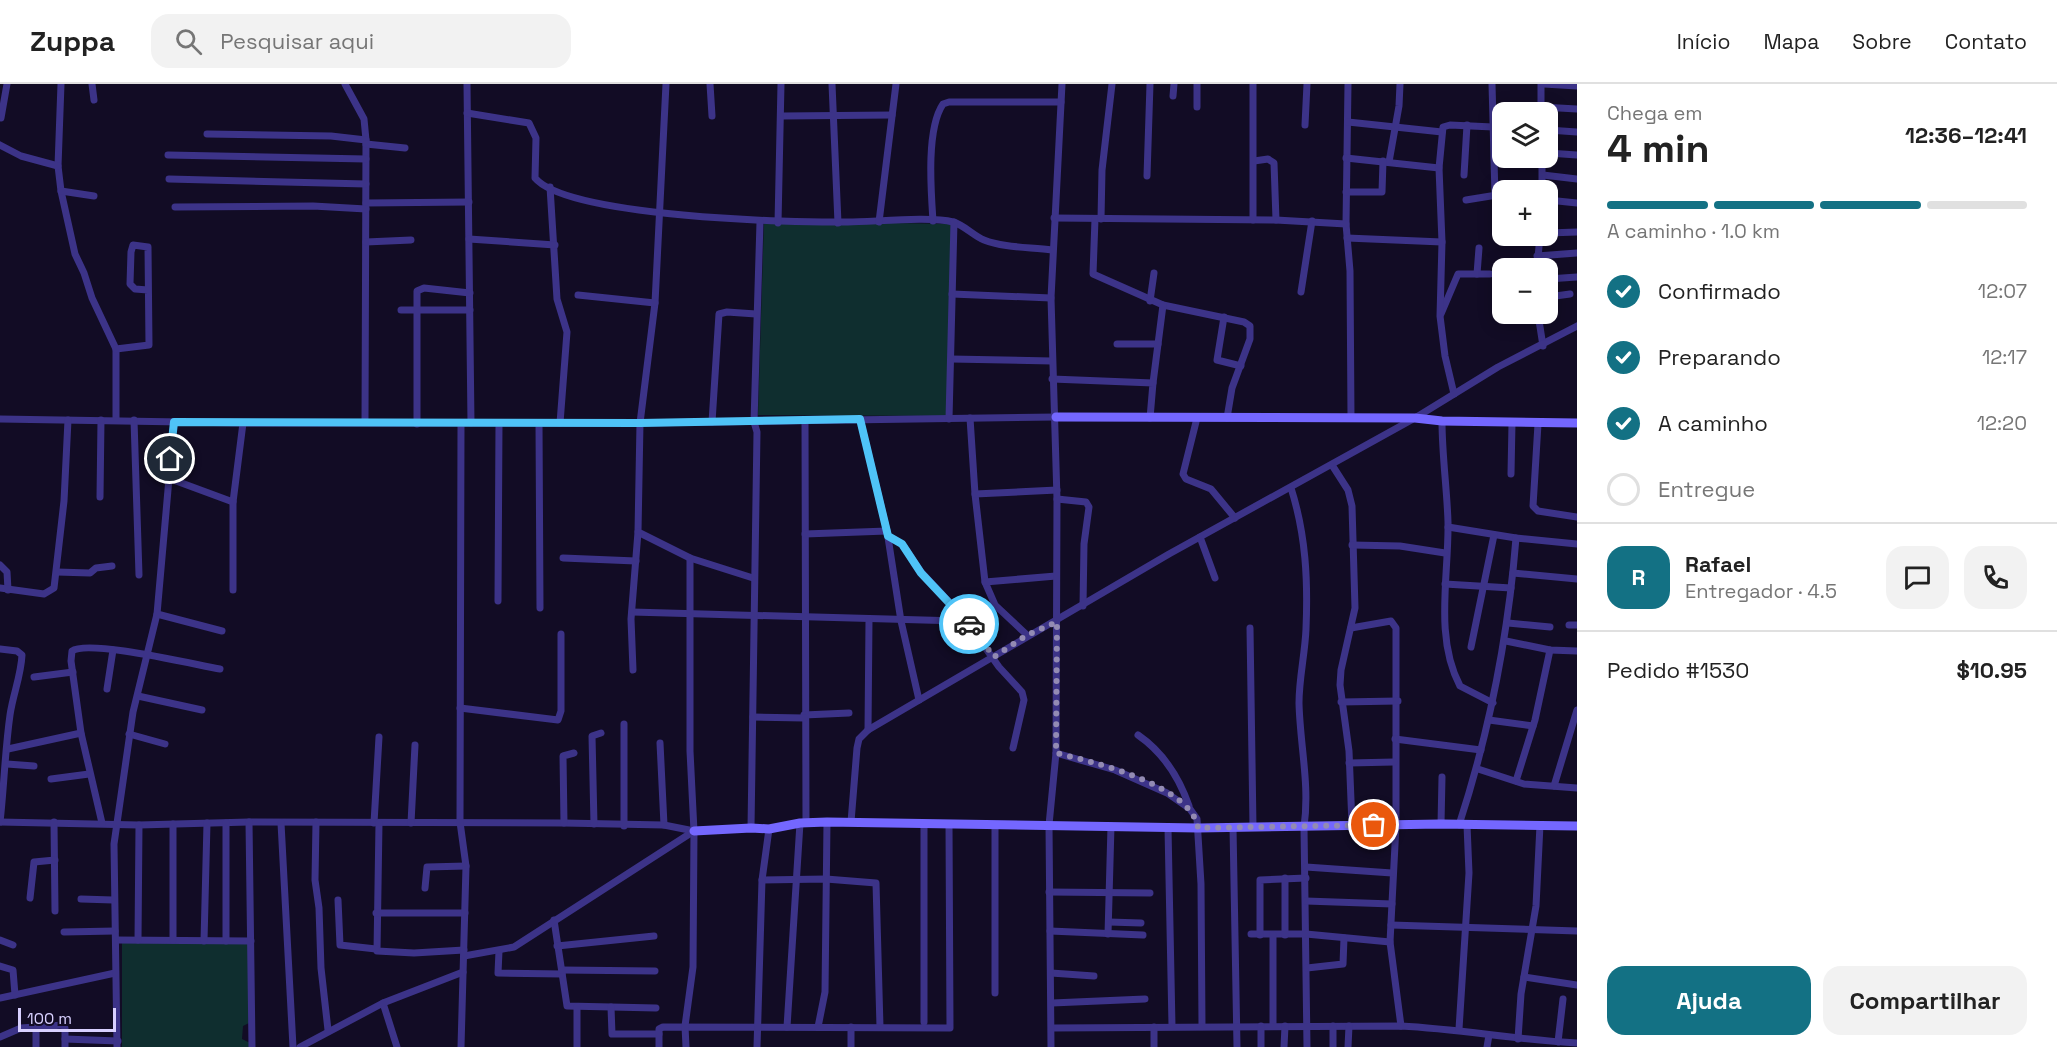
<!DOCTYPE html>
<html lang="pt">
<meta charset="utf-8">
<style>
:root{--surface:#fff;--page:#f2f2f2;--text:#222;--muted:#767676;--line:#e0e0e0;--accent:#137184}
body{margin:0;font-family:"Space Grotesk",sans-serif;background:var(--page);color:var(--text);height:100vh;display:flex;flex-direction:column;font-size:22px;white-space:nowrap}
*{box-sizing:border-box;margin:0}
p{font-size:20px;color:var(--muted)}
.icon{flex:none;width:33px;height:33px;fill:none;stroke:currentColor;stroke-width:2;stroke-linecap:round;stroke-linejoin:round}
.map{position:relative;flex:1;overflow:hidden}
.side{display:flex;flex-direction:column;background:var(--surface);width:480px}
.side>*{flex:none}
.controls{position:absolute;left:1492px;top:18px;display:grid;gap:12px}
.controls a{display:grid;place-items:center;width:66px;height:66px;border-radius:12px;background:var(--surface);box-shadow:0 3px 15px #0003;font-size:30px}
.scale{position:absolute;left:18px;bottom:15px;width:98px;box-sizing:border-box;padding-left:6px;border:3px solid #d8d0ff;border-top:0;font-size:16px;line-height:21px;white-space:nowrap;color:#d8d0ff;-webkit-text-stroke:4px #120c25;paint-order:stroke}
.pin{position:absolute;display:grid;place-items:center;width:51px;height:51px;color:#fff;margin:-26px;border:3px solid #fff;border-radius:50%;box-shadow:0 2px 6px #0007}
.courier{position:absolute;display:grid;place-items:center;width:60px;height:60px;margin:-30px;border:4px solid #4fc3f7;border-radius:50%;background:#fff;color:#222;box-shadow:0 2px 8px #0007}
.overview em{font-style:normal;font-weight:800}
.overview div{display:flex;flex-direction:column-reverse}
.overview{display:flex;align-items:center;justify-content:space-between;height:102px;padding:0 30px}
h1{font-size:39px;font-weight:800;line-height:45px}
.bar{display:grid;grid-template-columns:repeat(4,1fr);gap:9px 6px;align-content:center;height:72px;padding:0 30px}
.bar i{height:8px;border-radius:4px;background:var(--line)}
.bar .current{background:var(--accent)}
.bar p{grid-column:span 4}
.line{display:flex;align-items:center;gap:15px;padding:0 30px;border-top:2px solid var(--line)}
.line div{flex:1}
.round{display:grid;place-items:center;flex:none;width:63px;height:63px;border-radius:18px;background:var(--page)}
ol{padding:0 30px;list-style:none}
li{display:flex;align-items:center;gap:18px;height:66px}
li p{margin-inline-start:auto}
li .icon{padding:6px;border-radius:50%;background:var(--accent);color:#fff;stroke-width:4}
li:last-child{color:var(--muted)}
li i{width:33px;height:33px;border:3px solid var(--line);border-radius:50%}
.button{display:flex;gap:12px;margin-top:auto;padding:12px 30px}
.button a{flex:1;height:69px;border-radius:18px;background:var(--accent);color:#fff;font-size:24px;font-weight:800;line-height:69px;text-align:center}
.button a+a{background:var(--page);color:var(--text)}
header{display:flex;align-items:center;gap:36px;box-sizing:border-box;height:84px;padding:0 30px;background:var(--surface);border-bottom:2px solid var(--line)}
header strong{font-size:28px}
nav{display:flex;gap:33px;margin-inline-start:auto;font-size:21px}
.search{width:420px;height:54px;background:var(--page);display:flex;align-items:center;gap:15px;box-sizing:border-box;padding:0 21px;border-radius:18px;color:var(--muted);font-size:22px}
main{display:flex;flex:1;min-height:0}
.map>svg:first-child{display:block}
.green{fill:#0f2e2f}
.lines{fill:none;stroke-linecap:round;stroke-linejoin:round}
.street{stroke:#3c3388;stroke-width:7}
.secondary{stroke:#7467ff;stroke-width:9}
.done{stroke:#938bb3;stroke-width:6;stroke-dasharray:0 10.8}
.route{stroke:#4fc3f7;stroke-width:8}
</style>
<header>
<strong>Zuppa</strong>
<div class="search"><svg class="icon" aria-label="search" viewBox="0 0 24 24"><circle cx="10" cy="10" r="6"/><path d="M15 15l6 6"/></svg>Pesquisar aqui</div>
<nav><a>Início</a><a>Mapa</a><a>Sobre</a><a>Contato</a></nav>
</header>
<main>
<div class="map">
<svg width="1577" height="963" viewBox="0 0 1577 963">
<rect width="100%" height="100%" fill="#120c25"/>
<g class="green">
<path d="M764 137 955 140 952 332 758 331Z"/>
<path d="M122 857 249 859V939L243 942 242 955 250 959V963H122Z"/>
</g>
<g class="lines">
<g class="street">
<path d="M61 0 58 82 61 107 75 170 84 189 92 214 116 265V336"/>
<path d="M92 0 94 16"/>
<path d="M345 0 364 35 366 56 365 338"/>
<path d="M467 0 471 339"/>
<path d="M666 0 655 219 640 339 638 448 690 474 753 494"/>
<path d="M710 0 712 32"/>
<path d="M832 0 838 139"/>
<path d="M1348 0 1346 140 1350 187 1351 334"/>
<path d="M1492 0 1495 112"/>
<path d="M1541 0V28"/>
<path d="M1544 0 1577 2"/>
<path d="M1173 12 1174 0"/>
<path d="M1197 23V0"/>
<path d="M1541 23 1577 25"/>
<path d="M467 29 529 39 536 54 535 94C568 133 793 139 848 138 873 138 931 132 953 138 964 141 974 152 984 156 1004 164 1031 163 1052 166"/>
<path d="M782 32 892 31"/>
<path d="M1 34 7 0"/>
<path d="M1348 38 1442 48"/>
<path d="M1305 41 1307 0"/>
<path d="M1548 46 1577 48"/>
<path d="M207 50 331 52 366 56"/>
<path d="M366 60 405 64"/>
<path d="M0 61 21 72 58 82"/>
<path d="M1548 69 1577 71"/>
<path d="M168 71 366 75"/>
<path d="M1346 74 1439 84"/>
<path d="M1254 77 1268 75 1274 79 1276 136"/>
<path d="M1389 78 1399 22 1400 0"/>
<path d="M1464 91 1467 41"/>
<path d="M1543 91 1577 95"/>
<path d="M1147 92 1150 0"/>
<path d="M169 95 366 100"/>
<path d="M550 103 557 215 567 248 560 339"/>
<path d="M1522 106 1542 103"/>
<path d="M1542 106V74"/>
<path d="M61 107 94 112"/>
<path d="M1346 108H1382L1383 77"/>
<path d="M1466 116 1503 110"/>
<path d="M1548 116 1577 119"/>
<path d="M366 119 469 118"/>
<path d="M175 123 313 122 366 125"/>
<path d="M1054 134 1276 136 1346 140"/>
<path d="M1095 135 1093 190 1163 221 1244 238 1250 242V255L1232 304 1227 334"/>
<path d="M1101 135 1102 86 1112 0"/>
<path d="M1253 136V0"/>
<path d="M933 137C931 107 926 45 943 20L949 18H1061"/>
<path d="M879 138 896 0"/>
<path d="M778 139 781 0"/>
<path d="M1548 149 1577 148"/>
<path d="M1347 154 1442 158"/>
<path d="M469 155 555 161"/>
<path d="M366 158 411 156"/>
<path d="M1537 172 1577 169"/>
<path d="M1537 184 1540 152"/>
<path d="M1477 190 1479 164"/>
<path d="M1548 195 1577 193"/>
<path d="M1301 208 1312 137"/>
<path d="M952 210 1051 214"/>
<path d="M578 211 655 219"/>
<path d="M1548 213 1570 210"/>
<path d="M1150 217 1154 189"/>
<path d="M401 226H470"/>
<path d="M1441 230 1458 190H1490"/>
<path d="M1538 230 1543 262"/>
<path d="M1224 233 1217 276 1241 282"/>
<path d="M1117 260H1158"/>
<path d="M116 265 149 261 148 163 133 161 131 168 130 200 135 205 148 206"/>
<path d="M951 275 1052 277"/>
<path d="M1052 295 1153 299 1150 334"/>
<path d="M1153 299 1163 221"/>
<path d="M1454 310 1445 272 1440 232 1442 158 1439 84 1443 43 1450 41 1493 43"/>
<path d="M970 334 975 410 985 498 995 521 1027 551"/>
<path d="M1197 334 1183 390 1186 395 1211 405 1235 434"/>
<path d="M0 335 243 339H640L1056 333"/>
<path d="M860 335 887 447 901 537 919 616"/>
<path d="M949 335 954 138"/>
<path d="M134 336 139 491"/>
<path d="M805 337 806 738"/>
<path d="M1442 337C1442 371 1447 405 1448 438 1449 491 1434 553 1460 602L1493 619"/>
<path d="M712 338 719 230 727 228 756 230"/>
<path d="M539 339 540 524"/>
<path d="M417 340V207L424 204 470 209"/>
<path d="M1538 340 1533 422 1538 427 1577 433"/>
<path d="M1332 381 1348 406 1352 422 1355 524 1341 586 1340 601 1349 667 1352 741"/>
<path d="M1511 390 1512 339"/>
<path d="M168 394 233 418"/>
<path d="M1291 404C1306 451 1308 497 1306 545 1305 570 1299 594 1299 619 1300 661 1310 701 1304 743L1307 963"/>
<path d="M975 410 1057 406"/>
<path d="M100 413 101 336"/>
<path d="M1057 415 1086 418 1089 423 1084 460 1083 522"/>
<path d="M1448 443 1516 454 1577 460"/>
<path d="M805 450 887 447"/>
<path d="M888 452 902 460 921 488 965 535 999 583 1022 608 1024 616 1013 664"/>
<path d="M1200 453 1215 494"/>
<path d="M1352 461 1400 462 1445 469"/>
<path d="M563 474 636 477"/>
<path d="M0 481 7 488 8 506"/>
<path d="M57 488 90 489 96 484 112 482"/>
<path d="M1513 489 1577 495"/>
<path d="M985 498 1056 492"/>
<path d="M1445 500 1511 504"/>
<path d="M0 504 44 510 54 504 64 417 68 336"/>
<path d="M233 506V418L243 339"/>
<path d="M498 517 499 339"/>
<path d="M632 528 959 537 965 535"/>
<path d="M157 530 222 547"/>
<path d="M1508 539 1550 543"/>
<path d="M1569 541H1577"/>
<path d="M1250 544 1253 743"/>
<path d="M1351 544 1391 537 1396 544V741L1390 858 1401 942"/>
<path d="M1506 557 1550 566 1577 567"/>
<path d="M1471 563 1494 451"/>
<path d="M0 565 17 567 22 571C21 592 13 610 10 631 5 666 4 703 0 738"/>
<path d="M633 586 631 535 638 448"/>
<path d="M34 593 73 588"/>
<path d="M107 605 113 566"/>
<path d="M138 612 202 626"/>
<path d="M1341 618 1398 617"/>
<path d="M460 624 558 636 561 627V550"/>
<path d="M804 631 849 629"/>
<path d="M753 633 804 634"/>
<path d="M1489 636 1533 642"/>
<path d="M624 640V742"/>
<path d="M868 646 869 536"/>
<path d="M129 650 165 660"/>
<path d="M1138 651C1164 669 1179 693 1189 722"/>
<path d="M1395 655 1481 666"/>
<path d="M660 659 664 741"/>
<path d="M8 665 81 649"/>
<path d="M1056 669 1115 686 1167 709 1190 725 1197 735 1201 800 1202 942"/>
<path d="M1349 679 1394 678"/>
<path d="M7 680 34 682"/>
<path d="M1478 685 1524 700 1577 704"/>
<path d="M51 695 89 690"/>
<path d="M1516 697 1535 636 1550 566"/>
<path d="M1554 702 1577 626"/>
<path d="M0 738 139 741 249 738 564 739 664 741 694 747"/>
<path d="M54 738 55 827"/>
<path d="M249 738 252 963"/>
<path d="M316 738 315 796 319 824 321 884 328 946"/>
<path d="M851 738 857 664 859 655 868 646 1169 470 1415 334 1498 283 1577 242"/>
<path d="M102 739 81 649 71 577 72 567C88 555 196 581 220 585"/>
<path d="M281 739 293 963"/>
<path d="M374 739 379 653"/>
<path d="M379 739 377 867 414 869 464 866"/>
<path d="M411 739 415 661"/>
<path d="M564 739 563 672 574 669"/>
<path d="M594 740 592 652 601 649"/>
<path d="M924 740V938"/>
<path d="M1441 740 1442 693"/>
<path d="M1459 741C1490 646 1508 554 1516 454"/>
<path d="M1233 743 1237 963"/>
<path d="M751 744 757 348 754 338 760 138"/>
<path d="M1168 744 1172 942"/>
<path d="M1306 783 1392 789"/>
<path d="M762 796 826 795 876 799 880 943"/>
<path d="M425 804 427 783 466 782"/>
<path d="M1049 808 1150 809"/>
<path d="M30 814 34 778 55 776"/>
<path d="M81 815 113 816"/>
<path d="M338 816 340 861 376 865"/>
<path d="M1306 817 1392 820"/>
<path d="M376 829H465"/>
<path d="M554 836 567 922 656 924"/>
<path d="M1109 838 1141 839"/>
<path d="M1391 841 1577 847"/>
<path d="M1050 847 1143 851"/>
<path d="M64 848 115 847"/>
<path d="M1108 850 1111 742"/>
<path d="M1251 850H1306L1390 858"/>
<path d="M1260 851V796L1306 794"/>
<path d="M1273 851V942"/>
<path d="M1285 851V794"/>
<path d="M0 856 13 861"/>
<path d="M116 856 251 857"/>
<path d="M138 856 139 741"/>
<path d="M173 856V740"/>
<path d="M204 857 207 739"/>
<path d="M226 857V739"/>
<path d="M557 862 654 852"/>
<path d="M499 867 498 889 562 890"/>
<path d="M464 872 514 863 694 747"/>
<path d="M0 882 13 886 15 911"/>
<path d="M1307 884 1343 880 1344 854"/>
<path d="M562 886 655 887"/>
<path d="M1051 889 1094 892"/>
<path d="M1524 893 1577 901"/>
<path d="M995 909V741"/>
<path d="M0 914 115 889"/>
<path d="M383 919 397 963"/>
<path d="M1052 919 1145 915"/>
<path d="M577 923V963"/>
<path d="M611 923 612 950H659"/>
<path d="M36 941V963"/>
<path d="M787 943 800 739"/>
<path d="M818 943 825 908 827 738"/>
<path d="M851 943V963"/>
<path d="M1052 944 1401 942C1460 945 1518 956 1577 959"/>
<path d="M1459 945 1469 789 1467 741"/>
<path d="M0 953 21 944 63 941 65 944V963"/>
<path d="M65 955 118 957"/>
<path d="M1518 955 1521 910 1536 822 1540 741"/>
<path d="M1558 958 1563 915"/>
<path d="M117 963 114 760 133 628 157 530 174 338"/>
<path d="M300 963 383 919 463 888"/>
<path d="M461 963 466 782 460 738 461 340"/>
<path d="M659 963V945L663 943 950 944 949 740"/>
<path d="M686 963 685 942 693 883 694 747 690 667V474"/>
<path d="M757 963 762 796 769 745"/>
<path d="M1051 963 1049 741 1056 669 1057 415 1051 214 1062 0"/>
<path d="M1154 963V943"/>
<path d="M1261 963V942"/>
<path d="M1284 963 1285 942"/>
<path d="M1333 963V942"/>
<path d="M1348 963 1349 942"/>
<path d="M1487 963 1489 951"/>
</g>
<g class="secondary">
<path d="M1056 333 1415 334 1442 337 1577 339"/>
<path d="M694 747 751 744 769 745 800 739 827 738 1198 744 1441 740 1577 742"/>
</g>
</g>
<g class="lines">
<path class="done" d="M969 540 994 573 1027 551 1057 538 1056 669C1093 678 1191 701 1198 744L1374 741"/>
<path class="route" d="M170 375 174 338 640 339 860 335 888 452 902 460 921 489 969 540"/>
</g>
</svg>
<div class="controls">
<a><svg class="icon" aria-label="layers" viewBox="0 0 24 24"><path d="M12 4l9 5-9 5-9-5zM3 14l9 5 9-5"/></svg></a>
<a>+</a>
<a>−</a>
</div>
<div class="scale">100 m</div>
<div class="pin" style="left:1374px;top:741px;background:#ea580c"><svg class="icon" aria-label="bag" viewBox="0 0 24 24"><path d="M5 8h14l-1 12H6zM9 8a3 3 0 0 1 6 0"/></svg></div>
<div class="pin" style="left:170px;top:375px;background:#1f2937"><svg class="icon" aria-label="home" viewBox="0 0 24 24"><path d="M3 11l9-7 9 7M6 9v11h12V9"/></svg></div>
<div class="courier" style="left:969px;top:540px"><svg class="icon" aria-label="car" viewBox="0 0 24 24"><path d="M5 17H2v-5l4-1 3-4h7l3 4 3 1v5h-3M9 17h6M6 11h13"/><circle cx="7" cy="17" r="2"/><circle cx="17" cy="17" r="2"/></svg></div>
</div>
<section class="side">
<div class="overview"><div><h1>4 min</h1><p>Chega em</p></div><em>12:36–12:41</em></div>
<div class="bar"><i class="current"></i><i class="current"></i><i class="current"></i><i></i><p>A caminho · 1.0 km</p></div>
<ol>
<li><svg class="icon" aria-label="check" viewBox="0 0 24 24"><path d="M5 12l5 5 9-10"/></svg>Confirmado<p>12:07</p></li>
<li><svg class="icon" aria-label="check" viewBox="0 0 24 24"><path d="M5 12l5 5 9-10"/></svg>Preparando<p>12:17</p></li>
<li><svg class="icon" aria-label="check" viewBox="0 0 24 24"><path d="M5 12l5 5 9-10"/></svg>A caminho<p>12:20</p></li>
<li><i></i>Entregue</li>
</ol>
<div class="line" style="height:108px"><b class="round" style="background:var(--accent);color:#fff">R</b><div><b>Rafael</b><p>Entregador · 4.5</p></div><a class="round"><svg class="icon" aria-label="chat" viewBox="0 0 24 24"><path d="M4 5h16v11H9l-5 4z"/></svg></a><a class="round"><svg class="icon" aria-label="phone" viewBox="0 0 24 24"><path d="M5 4h4l2 5-3 2q2 4 5 5l2-3 5 2v4C11 20 4 13 5 4z"/></svg></a></div>
<div class="line" style="height:78px"><div>Pedido #1530</div><b>$10.95</b></div>
<div class="button"><a>Ajuda</a><a>Compartilhar</a></div>
</section>
</main>
